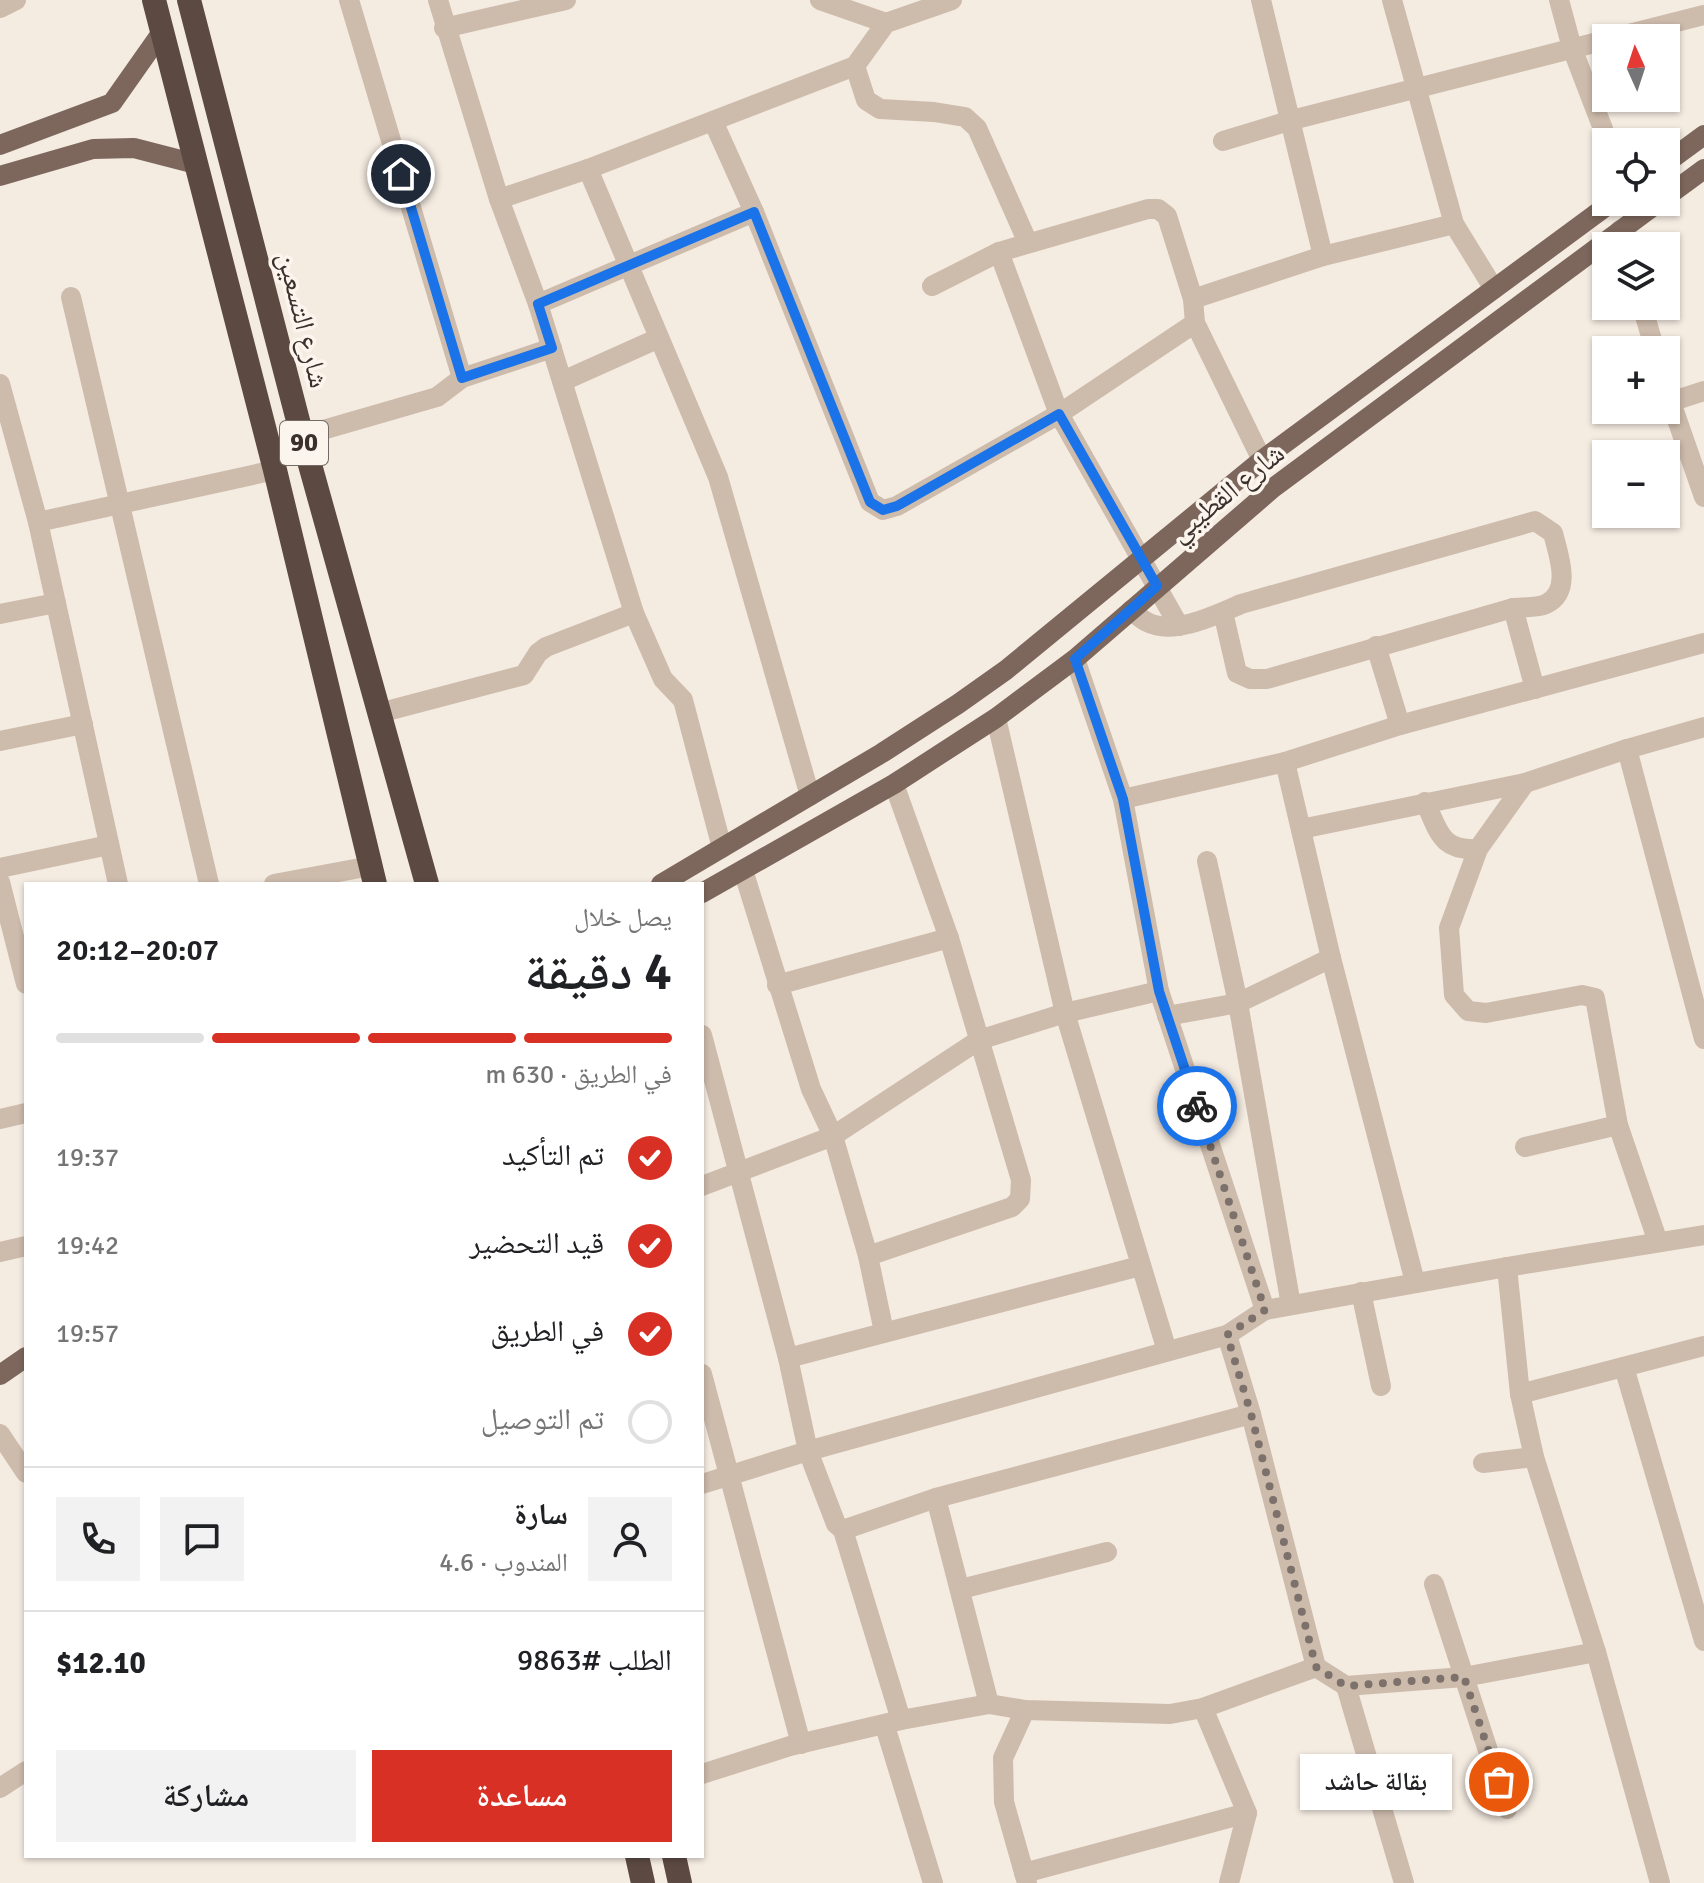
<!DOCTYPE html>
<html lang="ar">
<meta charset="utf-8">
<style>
:root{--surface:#fff;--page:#f2f2f2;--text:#202124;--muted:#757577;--line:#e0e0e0;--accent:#d93025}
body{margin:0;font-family:Signika,"Noto Naskh Arabic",sans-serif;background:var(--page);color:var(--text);direction:rtl;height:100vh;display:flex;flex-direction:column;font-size:30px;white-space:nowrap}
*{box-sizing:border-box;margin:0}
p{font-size:26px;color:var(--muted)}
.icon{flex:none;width:44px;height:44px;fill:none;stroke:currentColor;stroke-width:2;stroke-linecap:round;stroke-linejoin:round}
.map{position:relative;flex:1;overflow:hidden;direction:ltr}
.side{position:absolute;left:24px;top:882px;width:680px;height:976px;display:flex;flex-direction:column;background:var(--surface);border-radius:0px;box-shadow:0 2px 6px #0004;direction:rtl}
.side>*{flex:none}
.needle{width:52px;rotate:357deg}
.buttons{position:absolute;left:1592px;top:24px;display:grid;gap:16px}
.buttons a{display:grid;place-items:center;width:88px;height:88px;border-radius:0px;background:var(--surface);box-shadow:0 2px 6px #0004;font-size:40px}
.pin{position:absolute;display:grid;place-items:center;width:68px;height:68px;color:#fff;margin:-34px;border:4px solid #fff;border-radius:50%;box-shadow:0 2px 8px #0007}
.courier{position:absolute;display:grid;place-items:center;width:80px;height:80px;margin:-40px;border:6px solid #1a73e8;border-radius:50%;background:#fff;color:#222;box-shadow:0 2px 10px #0007}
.bubble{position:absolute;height:56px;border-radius:0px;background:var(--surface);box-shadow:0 2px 6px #0004;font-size:26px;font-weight:600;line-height:56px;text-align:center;direction:rtl}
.headline em{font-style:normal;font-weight:600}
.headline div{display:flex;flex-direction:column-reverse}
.headline{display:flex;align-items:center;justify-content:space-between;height:136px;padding:0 32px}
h1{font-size:52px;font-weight:600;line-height:60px}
.bar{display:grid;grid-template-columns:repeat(4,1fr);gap:12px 8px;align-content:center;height:96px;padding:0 32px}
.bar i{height:10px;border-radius:6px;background:var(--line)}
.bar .selected{background:var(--accent)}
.bar p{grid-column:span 4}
.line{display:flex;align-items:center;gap:20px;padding:0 32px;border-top:2px solid var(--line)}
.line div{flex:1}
.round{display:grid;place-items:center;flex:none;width:84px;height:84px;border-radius:0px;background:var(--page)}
ol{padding:0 32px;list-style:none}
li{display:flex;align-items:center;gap:24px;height:88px}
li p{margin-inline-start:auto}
li .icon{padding:8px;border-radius:50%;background:var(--accent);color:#fff;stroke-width:4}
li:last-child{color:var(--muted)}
li i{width:44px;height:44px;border:4px solid var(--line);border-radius:50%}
.primary-button{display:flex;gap:16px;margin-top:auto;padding:16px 32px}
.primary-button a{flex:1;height:92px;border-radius:0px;background:var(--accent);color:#fff;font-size:32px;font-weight:600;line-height:92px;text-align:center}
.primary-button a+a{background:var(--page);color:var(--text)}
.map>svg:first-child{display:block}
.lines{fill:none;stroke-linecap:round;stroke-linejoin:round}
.minor{stroke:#cdbbac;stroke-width:20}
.major{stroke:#7d675c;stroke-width:20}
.highway{stroke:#5c4a42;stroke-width:24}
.done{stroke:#7c716b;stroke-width:8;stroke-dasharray:0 14.4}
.route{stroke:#1a73e8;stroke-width:10}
.labels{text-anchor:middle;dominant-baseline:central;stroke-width:7;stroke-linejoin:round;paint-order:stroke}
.shield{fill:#fbf5ee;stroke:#756b66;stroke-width:2}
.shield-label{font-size:26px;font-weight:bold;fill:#3b302b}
.street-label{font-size:28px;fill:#3b302b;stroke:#fbf5ee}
</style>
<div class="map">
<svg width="1704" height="1883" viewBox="0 0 1704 1883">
<rect width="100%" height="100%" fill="#f4ebe1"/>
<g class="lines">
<g class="minor">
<path d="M349 0 462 378"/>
<path d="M438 0 499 199 538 304 634 613 663 679 683 700 722 848"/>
<path d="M820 0 886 23"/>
<path d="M1261 0 1323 256"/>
<path d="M1392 0 1454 224 1494 289"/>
<path d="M1559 0 1572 48 1608 142"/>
<path d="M0 8 16 0"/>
<path d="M444 28 566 0"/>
<path d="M1613 38 1704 15"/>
<path d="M855 66 866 100 880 109 934 112 965 117 977 128 1028 243"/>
<path d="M713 121 754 212 870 502 883 510 897 506 1059 414 1195 323"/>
<path d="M1223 141 1292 120 1606 40"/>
<path d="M588 169 718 477 810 796"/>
<path d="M499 199 588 169 855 66 886 23 952 0"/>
<path d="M1620 230 1625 246"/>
<path d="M999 252 1059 414 1179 626"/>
<path d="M932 286 999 252 1148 209H1158L1167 216 1193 299 1195 323 1262 460"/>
<path d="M71 297 209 884"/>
<path d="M1193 299 1323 256 1454 224"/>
<path d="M538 304 754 212"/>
<path d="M1642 306 1655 350"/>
<path d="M563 381 659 338"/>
<path d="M0 384 38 522 118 884"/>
<path d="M1666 388 1704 497"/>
<path d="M1670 402 1704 391"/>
<path d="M302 436 437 397 462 378 552 348"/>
<path d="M38 522 275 470"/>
<path d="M1513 608 1535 689"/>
<path d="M1131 610C1136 614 1141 619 1147 622 1173 636 1216 615 1241 604L1535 521 1553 533C1558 554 1573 591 1546 604 1538 608 1522 607 1513 608L1267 679H1250L1237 673 1223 612"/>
<path d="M0 614 56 603"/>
<path d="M1376 646 1400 725"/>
<path d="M1075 659 1123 799 1159 991 1265 1310"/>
<path d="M379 713 524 675 538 653 546 647 634 613"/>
<path d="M996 718 1065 1013 1167 1351"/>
<path d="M0 741 83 724"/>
<path d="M1627 749 1704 1039"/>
<path d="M1285 762 1331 958 1415 1282"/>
<path d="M1525 783 1478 849 1449 928 1454 995 1468 1011 1486 1013 1582 995 1595 998 1618 1125 1658 1242"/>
<path d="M1123 799 1285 762 1400 725 1704 643"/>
<path d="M1425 802C1439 831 1440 851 1478 849"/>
<path d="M1301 829 1525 783 1627 749 1704 727"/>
<path d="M1207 861 1238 1003 1291 1305"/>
<path d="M0 868 109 845"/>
<path d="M743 870 811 1089 833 1136 868 1256 884 1332"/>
<path d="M0 882 26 984"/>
<path d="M274 884 371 866"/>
<path d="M777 985 949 938"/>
<path d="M1167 1016 1238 1003 1331 958"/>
<path d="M702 1035 788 1358 808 1451 836 1524 843 1530 901 1720"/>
<path d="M0 1119 26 1113"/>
<path d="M1525 1147 1618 1125"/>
<path d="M702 1186 833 1136 979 1040 1065 1013 1159 991"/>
<path d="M0 1252 26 1246"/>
<path d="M868 1256 1012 1207 1020 1199 1021 1180 949 938 894 784"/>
<path d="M1507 1267 1520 1394 1534 1457 1596 1652 1660 1883"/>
<path d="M1361 1292 1381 1386"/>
<path d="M1227 1335 1251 1414 1316 1667"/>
<path d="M788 1358 1140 1266"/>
<path d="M1624 1367 1704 1641"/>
<path d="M702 1374 801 1744"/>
<path d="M1520 1394 1704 1346"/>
<path d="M0 1434 26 1473"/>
<path d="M1483 1463 1534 1457"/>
<path d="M702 1484 808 1451 1227 1335 1265 1310 1507 1267 1704 1235"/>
<path d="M936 1498 989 1704"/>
<path d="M843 1530 936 1498 1251 1414"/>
<path d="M1434 1584 1507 1809"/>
<path d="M961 1589 1107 1552"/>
<path d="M1346 1686 1404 1883"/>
<path d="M1203 1708 1247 1813 1229 1883"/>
<path d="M1025 1710 1003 1758 1004 1802 1027 1883"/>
<path d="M885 1726 933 1883"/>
<path d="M702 1774 790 1746 901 1720 989 1704 1025 1710 1170 1714 1203 1708 1316 1667 1346 1686 1464 1677 1596 1652"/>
<path d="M0 1788 26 1771"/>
<path d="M1024 1873 1247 1813"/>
</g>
<g class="major">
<path d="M0 145 112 103 162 32"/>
<path d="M1666 163 1704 135"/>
<path d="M0 176 93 149 134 148 196 164"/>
<path d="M1666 197 1704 169"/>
<path d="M661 884 882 753 958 704 1006 670 1262 460 1612 202"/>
<path d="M702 893 894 784 996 718 1075 659 1273 488 1659 202"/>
<path d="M0 1375 26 1357"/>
</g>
<g class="highway">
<path d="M154 0 275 470 375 884"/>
<path d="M189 0 302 436 427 884"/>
<path d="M637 1856 643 1883"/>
<path d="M674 1856 680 1883"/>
</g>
</g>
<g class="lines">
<path class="done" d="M1197 1106 1265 1310 1227 1335 1251 1414 1316 1667 1346 1686 1464 1677 1499 1782"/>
<path class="route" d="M401 174 462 378 552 348 538 304 754 212 870 502 883 510 897 506 1059 414 1157 586 1075 659 1123 799 1159 991 1197 1106"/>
</g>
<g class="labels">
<rect class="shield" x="280" y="421" width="48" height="44" rx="6"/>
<g class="shield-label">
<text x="304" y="443">90</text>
</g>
<g class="street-label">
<text transform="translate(303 320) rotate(76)">شارع التسعين</text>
<text transform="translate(1227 493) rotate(-39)">شارع القطيبي</text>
</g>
</g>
</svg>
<div class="buttons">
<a><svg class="needle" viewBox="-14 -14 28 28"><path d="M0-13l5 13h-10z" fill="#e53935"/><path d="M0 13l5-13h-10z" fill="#757577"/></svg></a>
<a><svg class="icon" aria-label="locate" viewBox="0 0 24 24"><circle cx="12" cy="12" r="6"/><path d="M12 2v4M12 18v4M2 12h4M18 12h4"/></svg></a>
<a><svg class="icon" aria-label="layers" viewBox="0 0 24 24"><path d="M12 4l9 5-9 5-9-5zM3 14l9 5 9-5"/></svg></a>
<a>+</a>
<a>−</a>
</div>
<div class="pin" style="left:1499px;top:1782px;background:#ea580c"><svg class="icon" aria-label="bag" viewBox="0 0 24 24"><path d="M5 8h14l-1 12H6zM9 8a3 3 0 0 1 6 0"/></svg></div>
<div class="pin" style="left:401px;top:174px;background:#1f2937"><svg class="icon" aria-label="home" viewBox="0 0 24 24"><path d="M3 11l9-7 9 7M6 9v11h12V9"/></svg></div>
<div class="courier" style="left:1197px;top:1106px"><svg class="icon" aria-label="bike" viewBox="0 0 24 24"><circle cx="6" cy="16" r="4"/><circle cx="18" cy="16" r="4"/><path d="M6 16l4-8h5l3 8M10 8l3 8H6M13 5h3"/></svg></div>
<div class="bubble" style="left:1300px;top:1754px;width:152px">بقالة حاشد</div>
<section class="side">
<div class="headline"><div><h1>4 دقيقة</h1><p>يصل خلال</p></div><em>20:07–20:12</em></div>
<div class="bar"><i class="selected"></i><i class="selected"></i><i class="selected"></i><i></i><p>في الطريق · 630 m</p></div>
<ol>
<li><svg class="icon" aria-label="check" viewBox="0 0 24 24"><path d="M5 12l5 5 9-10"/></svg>تم التأكيد<p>19:37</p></li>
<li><svg class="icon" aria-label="check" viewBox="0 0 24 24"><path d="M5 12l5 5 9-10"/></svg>قيد التحضير<p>19:42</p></li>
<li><svg class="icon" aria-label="check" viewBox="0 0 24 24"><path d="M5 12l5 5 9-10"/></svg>في الطريق<p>19:57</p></li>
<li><i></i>تم التوصيل</li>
</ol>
<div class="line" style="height:144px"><a class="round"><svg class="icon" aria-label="person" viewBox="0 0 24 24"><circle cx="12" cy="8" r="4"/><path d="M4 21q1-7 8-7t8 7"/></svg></a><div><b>سارة</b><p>المندوب · 4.6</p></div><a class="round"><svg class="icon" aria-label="chat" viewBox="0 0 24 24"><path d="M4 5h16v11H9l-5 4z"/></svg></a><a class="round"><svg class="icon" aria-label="phone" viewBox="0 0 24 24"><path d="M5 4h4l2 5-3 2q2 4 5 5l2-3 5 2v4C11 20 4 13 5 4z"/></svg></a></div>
<div class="line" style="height:104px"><div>الطلب #9863</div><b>$12.10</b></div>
<div class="primary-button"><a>مساعدة</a><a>مشاركة</a></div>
</section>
</div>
